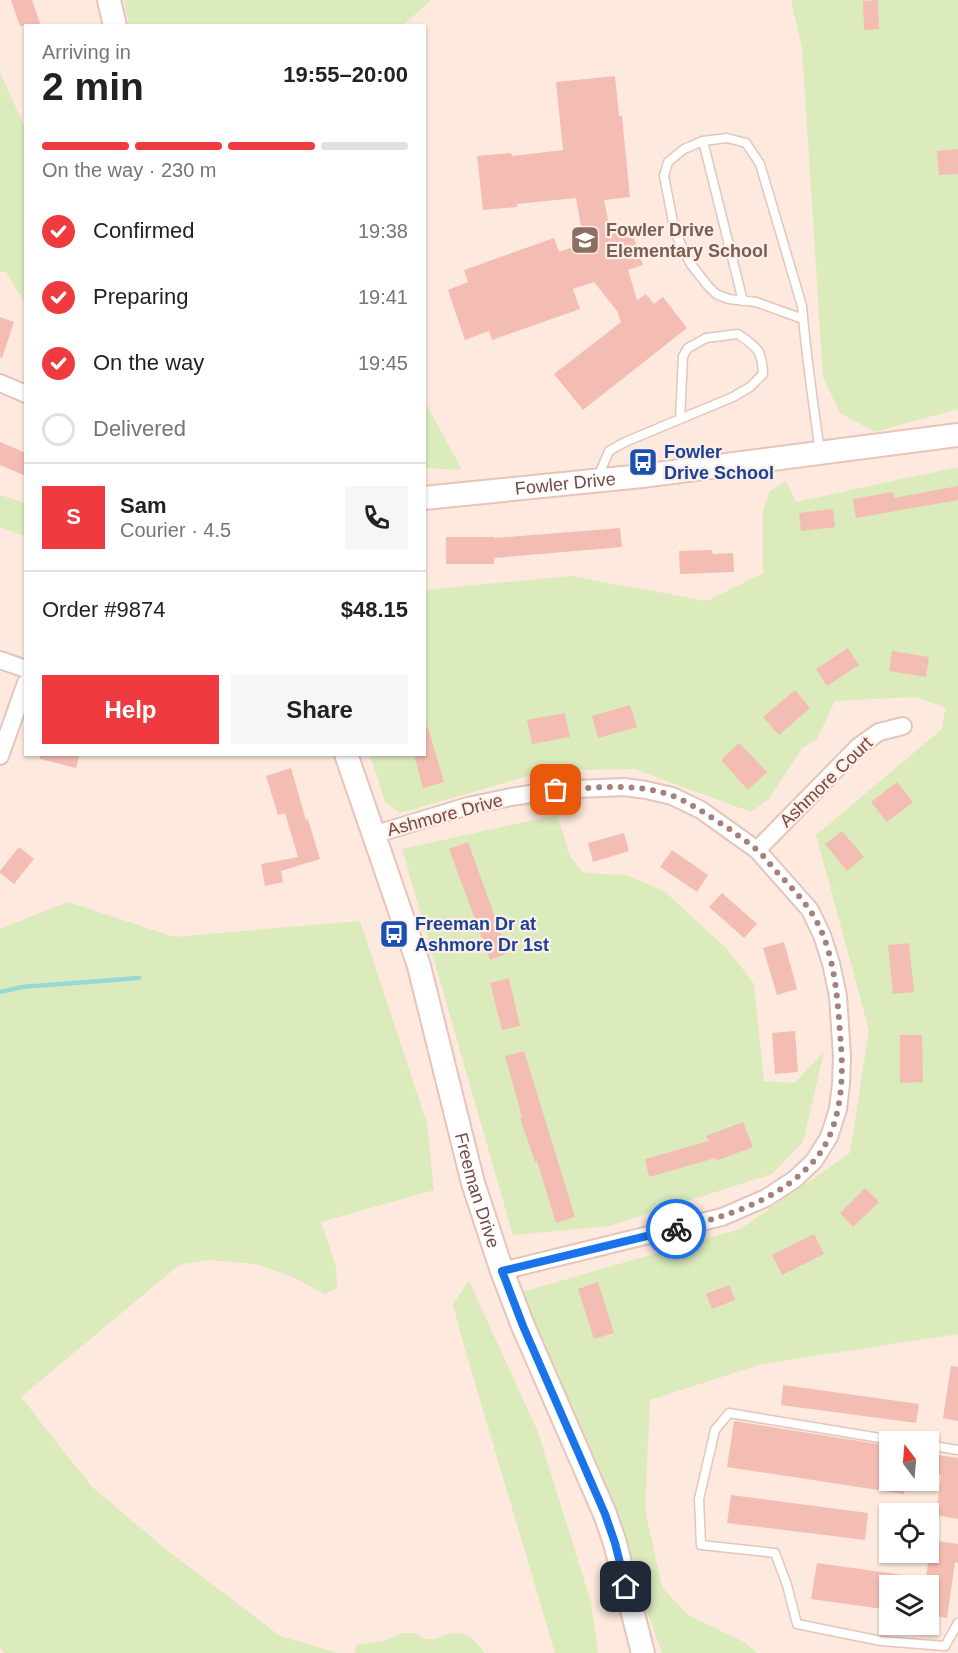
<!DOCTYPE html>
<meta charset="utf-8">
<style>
:root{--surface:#fff;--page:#f6f6f6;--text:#222;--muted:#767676;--line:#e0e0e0;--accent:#ef3b3f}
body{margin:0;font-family:Arial,sans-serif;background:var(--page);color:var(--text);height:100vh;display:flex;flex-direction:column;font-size:22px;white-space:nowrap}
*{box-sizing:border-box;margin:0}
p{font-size:20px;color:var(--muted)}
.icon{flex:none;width:33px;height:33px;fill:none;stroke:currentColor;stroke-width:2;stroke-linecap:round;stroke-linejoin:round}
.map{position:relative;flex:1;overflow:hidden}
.sheet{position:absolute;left:24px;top:24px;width:402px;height:732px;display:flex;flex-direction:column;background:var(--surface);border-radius:0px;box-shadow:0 2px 4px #0004}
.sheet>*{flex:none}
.needle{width:39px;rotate:344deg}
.tools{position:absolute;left:879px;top:1431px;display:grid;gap:12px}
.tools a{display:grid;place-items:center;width:60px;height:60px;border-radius:0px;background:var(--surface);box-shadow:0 2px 4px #0004;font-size:30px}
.pin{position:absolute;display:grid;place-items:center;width:51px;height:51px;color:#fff;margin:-26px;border-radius:12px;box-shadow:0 3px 9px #0006}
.courier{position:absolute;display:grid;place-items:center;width:60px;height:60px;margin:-30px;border:4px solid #1a73e8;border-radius:50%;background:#fff;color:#222;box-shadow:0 2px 8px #0007}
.overview em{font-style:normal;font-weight:700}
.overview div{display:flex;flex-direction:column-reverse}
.overview{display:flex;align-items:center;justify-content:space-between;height:102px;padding:0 18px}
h1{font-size:39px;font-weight:700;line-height:45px}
.bar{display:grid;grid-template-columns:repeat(4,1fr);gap:9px 6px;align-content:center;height:72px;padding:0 18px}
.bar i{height:8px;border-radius:4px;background:var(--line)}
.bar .current{background:var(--accent)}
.bar p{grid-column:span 4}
.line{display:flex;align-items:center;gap:15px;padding:0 18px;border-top:2px solid var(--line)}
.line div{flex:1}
.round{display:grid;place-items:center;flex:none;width:63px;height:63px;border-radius:0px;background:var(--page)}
ol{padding:0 18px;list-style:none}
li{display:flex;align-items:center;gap:18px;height:66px}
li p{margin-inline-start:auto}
li .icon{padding:6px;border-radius:50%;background:var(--accent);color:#fff;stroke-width:4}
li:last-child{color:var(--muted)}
li i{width:33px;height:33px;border:3px solid var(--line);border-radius:50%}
.primary-button{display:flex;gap:12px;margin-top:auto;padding:12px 18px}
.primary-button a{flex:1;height:69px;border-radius:0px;background:var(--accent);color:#fff;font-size:24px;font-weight:700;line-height:69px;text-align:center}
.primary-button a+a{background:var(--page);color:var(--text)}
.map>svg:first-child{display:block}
.green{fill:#dbebbc}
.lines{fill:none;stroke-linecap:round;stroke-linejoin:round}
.stream{stroke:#97d9d3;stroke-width:4.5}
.building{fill:#f4bdb4}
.lane-casing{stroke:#e3c5bc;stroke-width:11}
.street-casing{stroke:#e3c5bc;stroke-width:20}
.secondary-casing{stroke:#e9c3b9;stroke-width:26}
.lane{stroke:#fff;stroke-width:8}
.street{stroke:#fff;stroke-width:16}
.secondary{stroke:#fff;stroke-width:22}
.done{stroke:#a4827a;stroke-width:6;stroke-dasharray:0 10.8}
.route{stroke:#1a73e8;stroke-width:8}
.labels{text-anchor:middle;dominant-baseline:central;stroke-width:4.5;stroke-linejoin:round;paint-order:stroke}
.education-label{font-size:18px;font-weight:bold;fill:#785e54;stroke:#ffeee5;text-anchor:start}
.transit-label{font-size:18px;font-weight:bold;fill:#164399;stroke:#ffeee5;text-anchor:start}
.street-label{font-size:18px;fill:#744a45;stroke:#ffeee5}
</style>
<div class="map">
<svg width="958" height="1653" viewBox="0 0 958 1653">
<rect width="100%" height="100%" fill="#fde9dd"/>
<g class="green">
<path d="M124 0H431L402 26 129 25Z"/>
<path d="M791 0H958V409L875 432 840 413 823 377 802 48Z"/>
<path d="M0 72 25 128V303L6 272 0 271Z"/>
<path d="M424 402H425L462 470 425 468Z"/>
<path d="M953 468H958V1334L762 1364 650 1400 645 1510 662 1587 688 1615 744 1642 757 1653H662L601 1483 519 1293 740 1229 850 1153 869 1030 816 835 941 730 946 708 916 697 835 701 817 739 802 748 769 799 751 812 634 769 545 771 400 813 385 802 370 755 424 754 425 590 570 576 707 601 763 573V510L770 491 786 481 796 502Z"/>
<path d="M0 495 25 503V536L0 527Z"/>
<path d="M557 815 570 856 583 873 626 875 664 891 727 949 754 984 764 1081 794 1083 824 1052 803 1142 772 1174 609 1226 513 1235 402 849Z"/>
<path d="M68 902 174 937 360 921 427 1123 434 1190 321 1222 336 1266 337 1288 325 1294 295 1278 256 1264 208 1260 179 1265 21 1397 92 1487 168 1551 280 1636 338 1653H5L0 1648V929Z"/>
<path d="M469 1281 538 1432 591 1602 598 1653H555L464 1346 453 1304Z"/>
<path d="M402 1633H415L423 1639H434L451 1633 463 1634 471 1637 485 1653H355L356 1645 384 1641Z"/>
</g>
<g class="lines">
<path class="stream" d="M0 992 22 987 139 978"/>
</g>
<g class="building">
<path d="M11 0H32L41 26H20Z"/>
<path d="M878 0 879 29 864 30 863 1Z"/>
<path d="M615 76 619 116H622L630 197 604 200 611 234 630 227 643 265 628 270 637 300 646 294 654 304 663 297 687 328 583 410 554 374 621 322 617 311 594 282 573 289 580 309 492 340 489 331 465 340 448 290 468 282 464 270 554 238 559 252 584 243 576 198 517 204V207L483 210 477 156 511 153 512 156 563 150 556 82Z"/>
<path d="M958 149V174L939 175 937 151Z"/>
<path d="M0 317 14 322 2 358 0 357Z"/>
<path d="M0 442 26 453V476L0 465Z"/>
<path d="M958 486V500L856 518 853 499 893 492 894 498Z"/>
<path d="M833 509 835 527 801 531 799 513Z"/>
<path d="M620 528 622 547 494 558V564H446V537H494V538Z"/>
<path d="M712 550 713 554 733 553 734 572 680 574 679 551Z"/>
<path d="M848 648 859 665 827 686 816 669Z"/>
<path d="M892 651 929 657 926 677 889 671Z"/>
<path d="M795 690 810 708 779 735 763 717Z"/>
<path d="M630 705 637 727 598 738 592 716Z"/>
<path d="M565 713 570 737 532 744 527 720Z"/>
<path d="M424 727H428L444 782 423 788 414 754H424Z"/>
<path d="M739 743 767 772 748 790 721 760Z"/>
<path d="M40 754H80L76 768 40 759Z"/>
<path d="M291 768 306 820 308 819 320 859 281 871 283 882 265 886 261 864 298 857 285 813 278 815 266 776Z"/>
<path d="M897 782 913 802 887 822 871 802Z"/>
<path d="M842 831 864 857 847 871 825 844Z"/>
<path d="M624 833 629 851 593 862 588 843Z"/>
<path d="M468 842 508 953 490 960 449 849Z"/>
<path d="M19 847 34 859 14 884 0 873V871Z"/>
<path d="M672 850 708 875 697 892 660 867Z"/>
<path d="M722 893 757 924 744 938 709 907Z"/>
<path d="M784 942 797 989 777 995 763 948Z"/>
<path d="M909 943 914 992 893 994 888 945Z"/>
<path d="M509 978 520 1026 502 1030 490 983Z"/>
<path d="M795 1031 798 1072 775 1074 772 1033Z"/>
<path d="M900 1035H922L923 1082 900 1083Z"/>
<path d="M524 1051 575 1217 556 1223 537 1161 535 1162 520 1118 522 1117 505 1056Z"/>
<path d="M743 1122 753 1147 716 1161 715 1158 649 1177 645 1159 709 1141 706 1136Z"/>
<path d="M865 1188 879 1202 853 1227 840 1213Z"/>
<path d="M814 1234 824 1254 782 1275 772 1255Z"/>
<path d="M598 1282 614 1333 594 1339 578 1289Z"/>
<path d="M729 1285 735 1300 712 1309 706 1294Z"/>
<path d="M951 1366 958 1367V1421L943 1418Z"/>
<path d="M783 1385 919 1404 916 1423 781 1405Z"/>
<path d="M734 1421 890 1446V1480H906L904 1494 727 1467Z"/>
<path d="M938 1455 958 1458V1519L936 1515 941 1475 936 1474Z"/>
<path d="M731 1495 868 1513 865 1540 727 1523Z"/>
<path d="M931 1540 958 1544V1563L955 1562 947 1618 928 1615V1586H925Z"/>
<path d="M817 1563 924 1578V1586H890V1610L811 1599Z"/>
</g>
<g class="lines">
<g class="lane-casing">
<g id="lane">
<path d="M703 141 743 301"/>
<path d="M803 319 756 302 729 299 716 294 708 286 690 263 675 232 664 176 668 162 684 149 703 141 727 138 746 143 760 164 802 306C806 355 813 403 820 452"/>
<path d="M598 477 609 451 625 442 733 397 750 387 763 374C762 350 758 348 738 334L706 338 688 348 683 356 680 419"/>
<path d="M904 1442 729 1413 715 1430 699 1499 701 1545 775 1553 787 1585 797 1624 881 1641 945 1646 958 1623"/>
<path d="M928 1445 958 1450"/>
</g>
</g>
<g class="street-casing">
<g id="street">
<path d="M0 383 26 394"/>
<path d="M0 660 26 669"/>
<path d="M0 756 26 683"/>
<path d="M373 835 468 806 511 797 556 790 624 787 646 790 672 796 701 810 757 850 810 910 822 935 831 963 838 996 842 1056 841 1084 838 1109 829 1137 814 1161 795 1179 766 1198 722 1217 502 1271"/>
<path d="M757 850 858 747 879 732 903 726"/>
</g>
</g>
<g class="secondary-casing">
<g id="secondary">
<path d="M109 0 115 26"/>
<path id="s1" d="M424 498 642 476 958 435"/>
<path id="s2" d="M346 754 419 966 473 1183 502 1271 523 1326 605 1514 615 1543 643 1653"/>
</g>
</g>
<use href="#lane" class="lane"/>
<use href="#street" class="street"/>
<use href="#secondary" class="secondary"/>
</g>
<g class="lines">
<path class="done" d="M556 790C594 788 636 782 673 796 693 804 710 817 728 828 737 835 748 842 757 850 764 856 769 863 775 870 794 890 813 909 823 935 837 971 838 1009 841 1046 844 1085 840 1132 813 1162 778 1201 725 1217 676 1229"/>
<path class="route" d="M626 1587 615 1543 605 1514 523 1326 502 1271 676 1229"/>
</g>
<defs>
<g id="school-square" transform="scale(1.5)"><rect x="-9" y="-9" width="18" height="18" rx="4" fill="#8d6e63" stroke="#ffeee5"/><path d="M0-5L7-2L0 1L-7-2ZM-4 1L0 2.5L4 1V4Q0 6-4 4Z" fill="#fff"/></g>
<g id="bus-square" transform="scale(1.5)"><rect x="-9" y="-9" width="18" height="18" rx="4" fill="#1a4fb4" stroke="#ffeee5"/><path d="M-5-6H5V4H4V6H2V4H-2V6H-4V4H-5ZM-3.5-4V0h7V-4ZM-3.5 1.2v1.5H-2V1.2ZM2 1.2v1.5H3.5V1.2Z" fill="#fff"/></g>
</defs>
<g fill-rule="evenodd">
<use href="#school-square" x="585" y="240"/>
<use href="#bus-square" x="643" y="462"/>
<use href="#bus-square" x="394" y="934"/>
</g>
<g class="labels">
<g class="education-label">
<text x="606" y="230">Fowler Drive<tspan x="606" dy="21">Elementary School</tspan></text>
</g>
<g class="transit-label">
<text x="664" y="452">Fowler<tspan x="664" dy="21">Drive School</tspan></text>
<text x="415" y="924">Freeman Dr at<tspan x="415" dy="21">Ashmore Dr 1st</tspan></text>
</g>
<g class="street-label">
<text stroke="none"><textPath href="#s1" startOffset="142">Fowler Drive</textPath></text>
<text transform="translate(826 782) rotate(-44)">Ashmore Court</text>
<text transform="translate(445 815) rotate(-15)">Ashmore Drive</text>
<text stroke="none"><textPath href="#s2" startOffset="456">Freeman Drive</textPath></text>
</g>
</g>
</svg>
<div class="tools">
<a><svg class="needle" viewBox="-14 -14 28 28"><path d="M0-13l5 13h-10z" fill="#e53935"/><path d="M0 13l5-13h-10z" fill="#767676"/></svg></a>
<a><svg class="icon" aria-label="locate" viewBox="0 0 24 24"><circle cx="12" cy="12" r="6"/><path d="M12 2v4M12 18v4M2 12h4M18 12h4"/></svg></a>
<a><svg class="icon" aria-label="layers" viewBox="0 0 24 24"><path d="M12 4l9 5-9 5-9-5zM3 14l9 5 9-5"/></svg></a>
</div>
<div class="pin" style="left:556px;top:790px;background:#ea580c"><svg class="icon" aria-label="bag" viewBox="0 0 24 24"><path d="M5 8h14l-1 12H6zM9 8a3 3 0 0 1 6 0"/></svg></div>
<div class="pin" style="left:626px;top:1587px;background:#1f2937"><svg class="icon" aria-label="home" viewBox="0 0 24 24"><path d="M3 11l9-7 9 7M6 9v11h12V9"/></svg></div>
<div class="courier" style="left:676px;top:1229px"><svg class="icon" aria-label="bike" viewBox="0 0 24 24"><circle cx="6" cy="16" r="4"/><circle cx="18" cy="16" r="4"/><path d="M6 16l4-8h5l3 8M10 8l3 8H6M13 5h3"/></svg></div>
<section class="sheet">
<div class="overview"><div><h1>2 min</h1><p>Arriving in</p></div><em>19:55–20:00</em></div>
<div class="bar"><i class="current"></i><i class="current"></i><i class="current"></i><i></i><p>On the way · 230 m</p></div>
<ol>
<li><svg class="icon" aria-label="check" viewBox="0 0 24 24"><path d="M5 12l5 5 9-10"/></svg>Confirmed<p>19:38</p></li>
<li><svg class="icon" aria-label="check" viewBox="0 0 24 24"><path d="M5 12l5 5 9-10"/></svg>Preparing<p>19:41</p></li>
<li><svg class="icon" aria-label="check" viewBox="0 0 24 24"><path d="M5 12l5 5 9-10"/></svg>On the way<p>19:45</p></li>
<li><i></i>Delivered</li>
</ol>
<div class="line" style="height:108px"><b class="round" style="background:var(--accent);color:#fff">S</b><div><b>Sam</b><p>Courier · 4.5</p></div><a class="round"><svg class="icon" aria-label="phone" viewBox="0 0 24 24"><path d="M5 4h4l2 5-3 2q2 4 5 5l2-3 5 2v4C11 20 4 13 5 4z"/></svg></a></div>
<div class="line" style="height:78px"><div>Order #9874</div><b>$48.15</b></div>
<div class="primary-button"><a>Help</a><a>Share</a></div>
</section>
</div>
